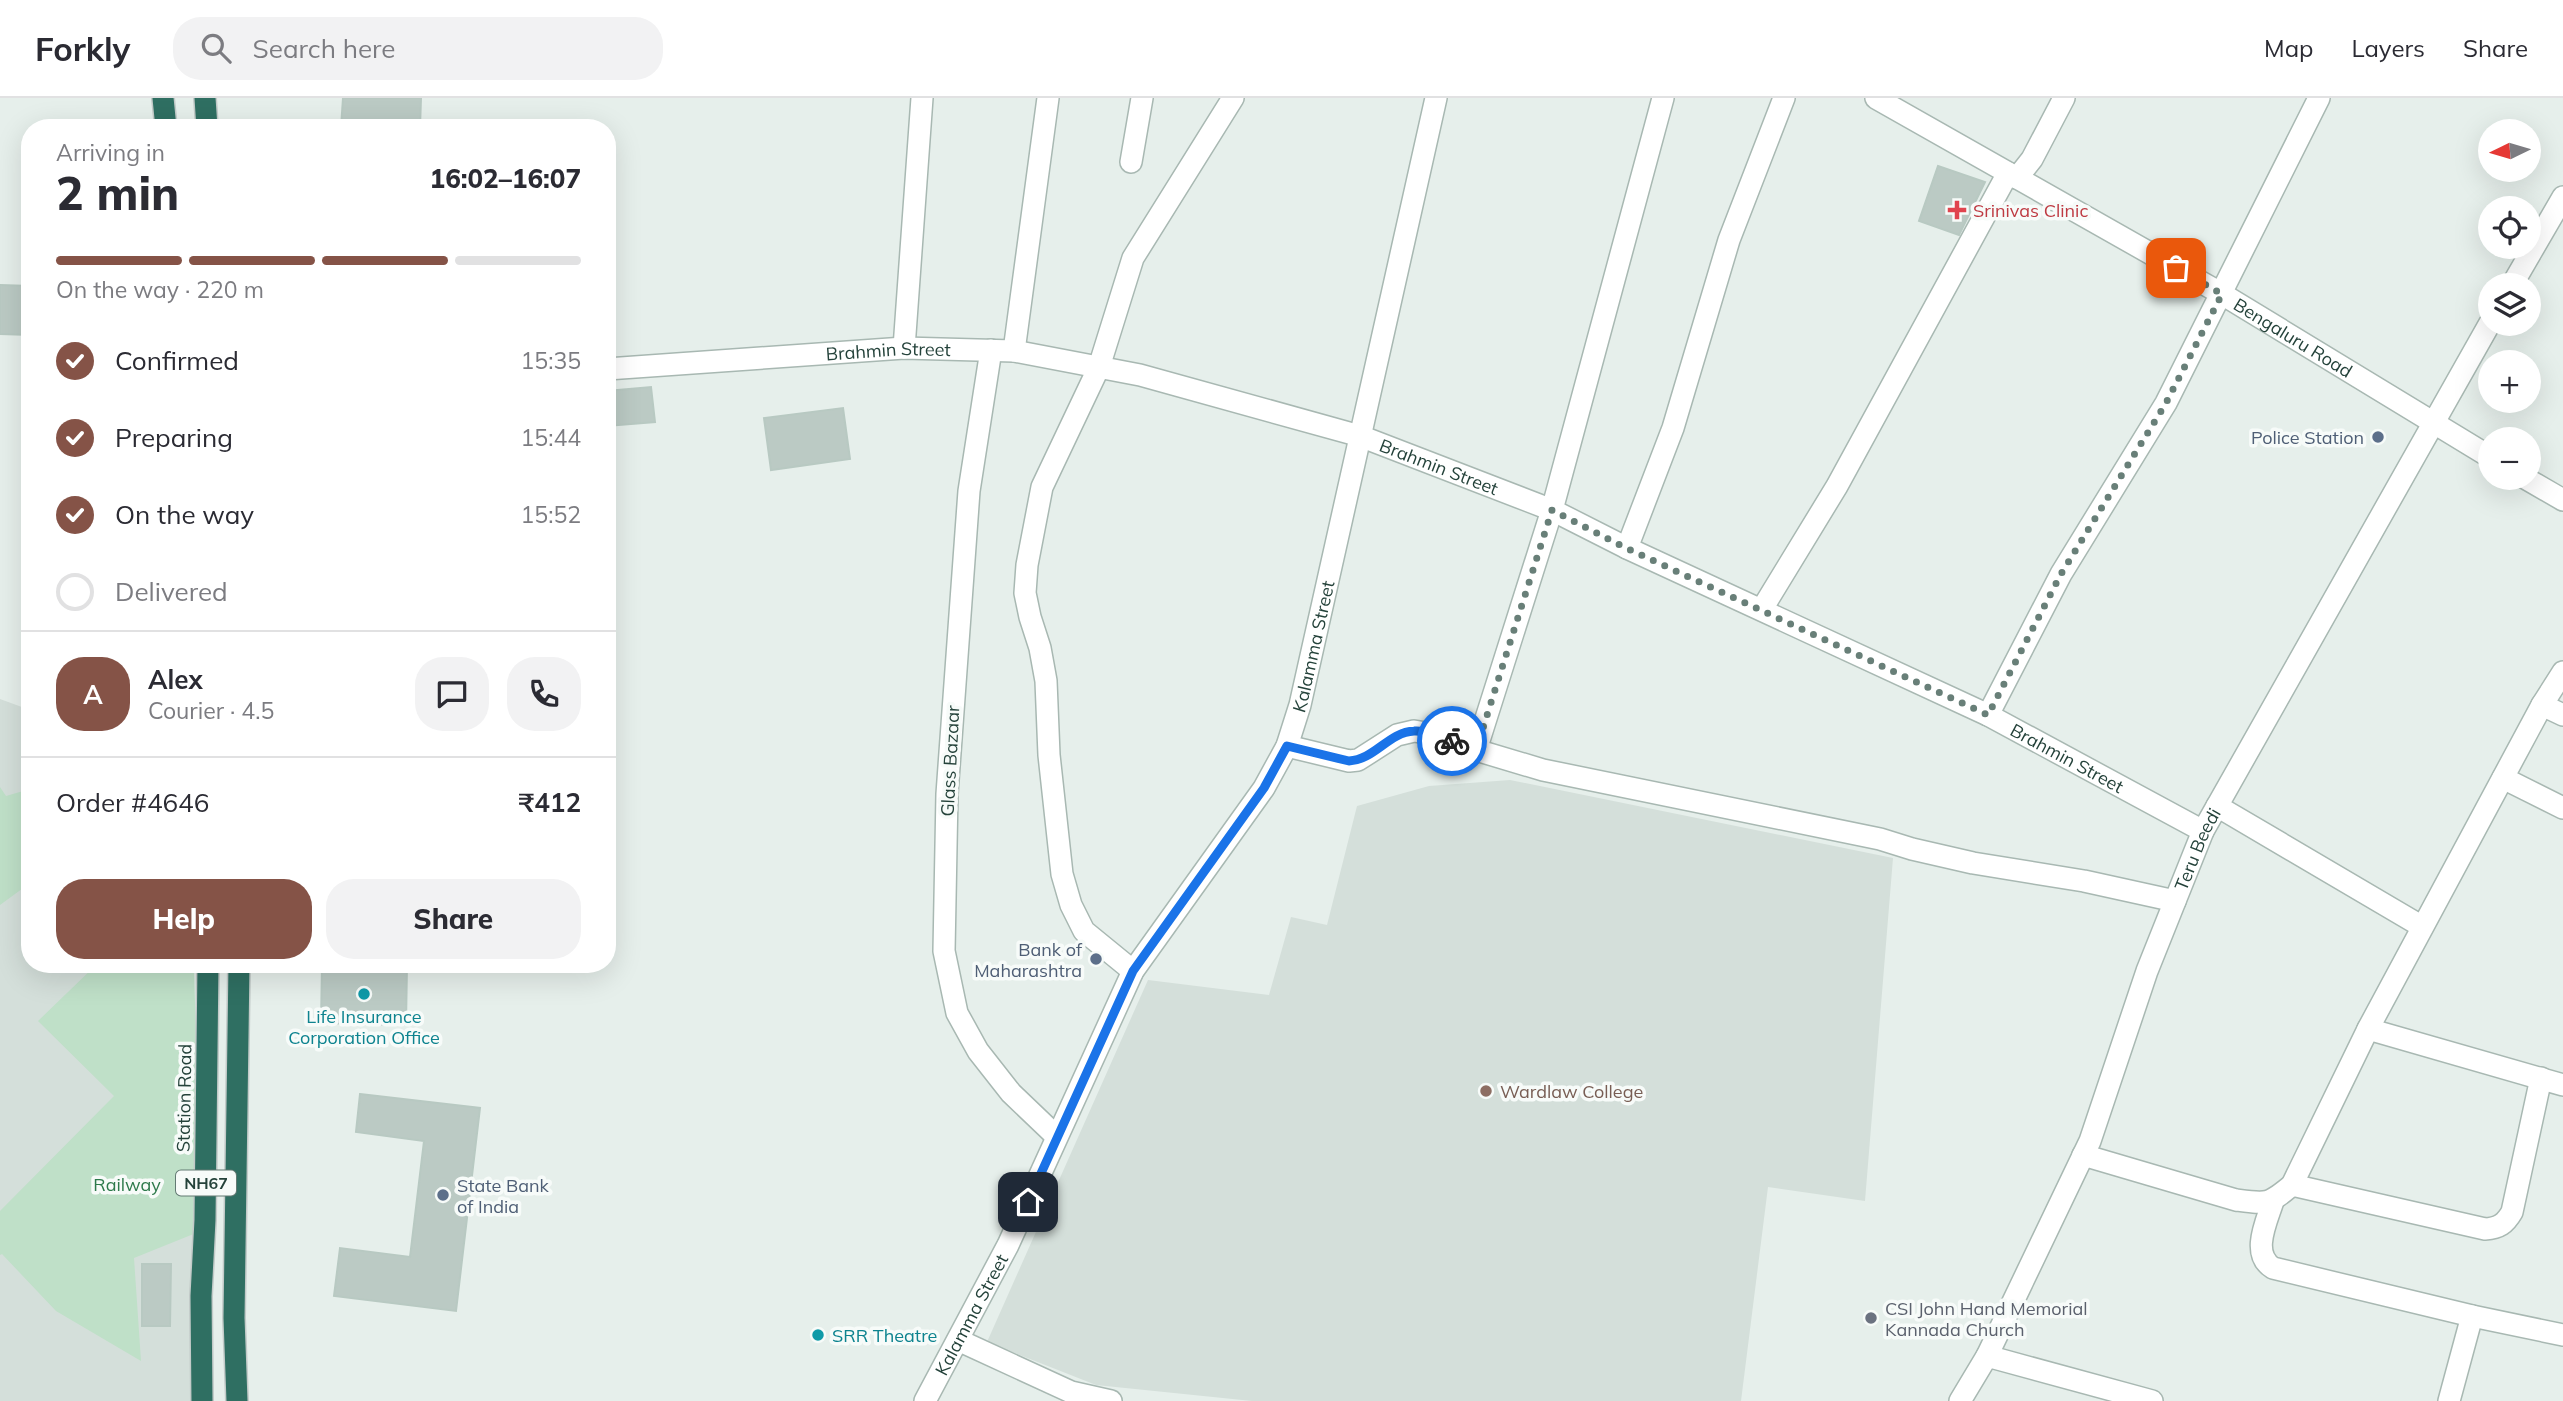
<!DOCTYPE html>
<meta charset="utf-8">
<style>
:root{--surface:#fff;--page:#f2f2f3;--text:#2b2b33;--muted:#7c7c81;--line:#e1e1e2;--accent:#855347}
body{margin:0;font-family:Mulish,sans-serif;background:var(--page);color:var(--text);height:100vh;display:flex;flex-direction:column;font-size:26px;white-space:nowrap}
*{box-sizing:border-box;margin:0}
p{font-size:23px;color:var(--muted)}
.icon{flex:none;width:38px;height:38px;fill:none;stroke:currentColor;stroke-width:2;stroke-linecap:round;stroke-linejoin:round}
.map{position:relative;flex:1;overflow:hidden}
.side{position:absolute;left:21px;top:21px;width:595px;height:854px;display:flex;flex-direction:column;background:var(--surface);border-radius:28px;box-shadow:0 7px 28px #0002}
.side>*{flex:none}
.needle{width:46px;rotate:265deg}
.buttons{position:absolute;left:2478px;top:21px;display:grid;gap:14px}
.buttons a{display:grid;place-items:center;width:63px;height:63px;border-radius:50%;background:var(--surface);box-shadow:0 7px 28px #0002;font-size:35px}
.pin{position:absolute;display:grid;place-items:center;width:60px;height:60px;color:#fff;margin:-30px;border-radius:14px;box-shadow:0 4px 10px #0006}
.courier{position:absolute;display:grid;place-items:center;width:70px;height:70px;margin:-35px;border:5px solid #1a73e8;border-radius:50%;background:#fff;color:#222;box-shadow:0 2px 9px #0007}
.head em{font-style:normal;font-weight:800}
.head div{display:flex;flex-direction:column-reverse}
.head{display:flex;align-items:center;justify-content:space-between;height:119px;padding:0 35px}
h1{font-size:46px;font-weight:800;line-height:52px}
.bar{display:grid;grid-template-columns:repeat(4,1fr);gap:10px 7px;align-content:center;height:84px;padding:0 35px}
.bar i{height:9px;border-radius:5px;background:var(--line)}
.bar .on{background:var(--accent)}
.bar p{grid-column:span 4}
.line{display:flex;align-items:center;gap:18px;padding:0 35px;border-top:2px solid var(--line)}
.line div{flex:1}
.round{display:grid;place-items:center;flex:none;width:74px;height:74px;border-radius:28px;background:var(--page)}
ol{padding:0 35px;list-style:none}
li{display:flex;align-items:center;gap:21px;height:77px}
li p{margin-inline-start:auto}
li .icon{padding:7px;border-radius:50%;background:var(--accent);color:#fff;stroke-width:4}
li:last-child{color:var(--muted)}
li i{width:38px;height:38px;border:4px solid var(--line);border-radius:50%}
.action{display:flex;gap:14px;margin-top:auto;padding:14px 35px}
.action a{flex:1;height:80px;border-radius:28px;background:var(--accent);color:#fff;font-size:28px;font-weight:800;line-height:80px;text-align:center}
.action a+a{background:var(--page);color:var(--text)}
header{display:flex;align-items:center;gap:42px;box-sizing:border-box;height:98px;padding:0 35px;background:var(--surface);border-bottom:2px solid var(--line)}
header strong{font-size:33px}
nav{display:flex;gap:38px;margin-inline-start:auto;font-size:24px}
.search{width:490px;height:63px;background:var(--page);display:flex;align-items:center;gap:18px;box-sizing:border-box;padding:0 24px;border-radius:28px;color:var(--muted);font-size:26px}
.map>svg:first-child{display:block}
.built{fill:#d4dfda}
.green{fill:#bfe0c8}
.building{fill:#bbcac4;stroke:#b8c9c2;stroke-width:2}
.lines{fill:none;stroke-linecap:round;stroke-linejoin:round}
.minor-casing{stroke:#a8b8b2;stroke-width:24}
.highway-casing{stroke:#c2cac8;stroke-width:24}
.minor{stroke:#fff;stroke-width:21}
.highway{stroke:#2f6f62;stroke-width:21}
.done{stroke:#687f78;stroke-width:7;stroke-dasharray:0 12.6}
.route{stroke:#1a73e8;stroke-width:9}
.health-dot{fill:#e0444e;stroke:#f7fbf9;stroke-width:2.5}
.service-dot{fill:#5c6f8a;stroke:#f7fbf9;stroke-width:2.5}
.culture-dot{fill:#0f9aa8;stroke:#f7fbf9;stroke-width:2.5}
.education-dot{fill:#8d6e63;stroke:#f7fbf9;stroke-width:2.5}
.worship-dot{fill:#6b7280;stroke:#f7fbf9;stroke-width:2.5}
.labels{text-anchor:middle;dominant-baseline:central;stroke-width:7;stroke-linejoin:round;paint-order:stroke}
.shield{fill:#f7fbf9;stroke:#637a73;stroke-width:2}
.shield-label{font-size:16px;font-weight:bold;fill:#24423a}
.health-label{font-size:18px;fill:#be3a42;stroke:#f7fbf9;text-anchor:start}
.street-label{font-size:18px;fill:#24423a;stroke:#f7fbf9}
.service-label{font-size:18px;fill:#4e5e75;stroke:#f7fbf9;text-anchor:end}
.culture-label{font-size:18px;fill:#0d838f;stroke:#f7fbf9}
.education-label{font-size:18px;fill:#785e54;stroke:#f7fbf9;text-anchor:start}
.park-label{font-size:18px;fill:#2d7a4b;stroke:#f7fbf9}
.worship-label{font-size:18px;fill:#5b616d;stroke:#f7fbf9;text-anchor:start}
</style>
<header>
<strong>Forkly</strong>
<div class="search"><svg class="icon" aria-label="search" viewBox="0 0 24 24"><circle cx="10" cy="10" r="6"/><path d="M15 15l6 6"/></svg>Search here</div>
<nav><a>Map</a><a>Layers</a><a>Share</a></nav>
</header>
<div class="map">
<svg width="2563" height="1303" viewBox="0 0 2563 1303">
<rect width="100%" height="100%" fill="#e6efeb"/>
<g class="built">
<path d="M0 601 30 612V866H193L201 1133 192 1200 190 1303H0Z"/>
<path d="M1510 682 1893 760 1865 1103 1768 1089 1741 1303H1252L1096 1287 987 1244 1148 882 1269 897 1291 819 1327 827 1357 708 1429 688Z"/>
</g>
<g class="green">
<path d="M0 689 6 698 30 691V785L0 807Z"/>
<path d="M97 866H194L201 1133 134 1160 141 1263 56 1213 2 1156 0 1157V1113L114 998 38 923Z"/>
</g>
<g class="building">
<path d="M343 0H421L420 30H341Z"/>
<path d="M1938 68 1985 84 1959 137 1919 123Z"/>
<path d="M0 187 30 188V237L0 236Z"/>
<path d="M651 289 655 324 607 328V293Z"/>
<path d="M843 310 850 361 771 372 764 320Z"/>
<path d="M322 866H407L406 927 321 925Z"/>
<path d="M360 996 480 1010 456 1213 334 1198 340 1150 410 1159 424 1043 356 1034Z"/>
<path d="M142 1166H171L170 1228H142Z"/>
</g>
<g class="lines">
<g class="minor-casing">
<g id="minor">
<path id="s1" d="M1876 0 2222 196 2490 359"/>
<path d="M1131 64 1142 0"/>
<path d="M2017 80 2032 61 2064 0"/>
<path d="M2512 187 2563 99"/>
<path d="M904 250 922 0"/>
<path d="M991 252 969 393 947 696 944 853 957 915 978 953 1011 995 1056 1038"/>
<path d="M1014 253 1048 0"/>
<path id="s2" d="M607 271 904 250 1014 253 1140 277 1360 338 1552 412 1627 450 1988 617 2203 733"/>
<path d="M2525 380 2563 402"/>
<path d="M1627 450 1673 330 1729 142 1784 0"/>
<path d="M1762 511 1837 388 2008 75"/>
<path d="M2542 607 2563 617"/>
<path d="M1988 617 2061 476 2166 305 2319 0"/>
<path d="M1287 648 1349 663 1358 662 1397 637 1414 633 1432 636 1476 652 1543 672 1880 741 1912 751 1973 765 2084 783 2175 803"/>
<path d="M1476 652 1552 412 1663 0"/>
<path d="M2503 680 2563 710"/>
<path d="M2217 708 2421 828"/>
<path d="M1133 873 1084 833 1071 807 1062 776 1049 657 1046 583 1040 550 1030 519 1025 495 1027 467 1042 389 1099 269 1133 160 1233 0"/>
<path d="M2368 931 2563 987"/>
<path d="M2083 1057 2236 1102C2267 1106 2268 1107 2292 1087L2368 931 2542 607 2563 574"/>
<path d="M2292 1087 2485 1131C2499 1130 2505 1126 2512 1114L2541 980"/>
<path d="M2273 1103C2267 1123 2250 1156 2273 1170L2472 1218 2563 1237"/>
<path d="M958 1242 1071 1294 1111 1303"/>
<path d="M1987 1258 2152 1303"/>
<path id="s3" d="M925 1303 1008 1147 1133 873 1264 690 1287 648 1300 607 1436 0"/>
<path id="s4" d="M1960 1303 1987 1258 2090 1043 2147 873 2203 733 2490 225"/>
<path d="M2449 1303 2472 1218"/>
</g>
</g>
<g class="highway-casing">
<g id="highway">
<path d="M163 0 166 30"/>
<path d="M205 0 207 30"/>
<path d="M202 1303 201 1198 205 1122 208 866"/>
<path d="M237 1303 234 1220 239 866"/>
</g>
</g>
<use href="#minor" class="minor"/>
<use href="#highway" class="highway"/>
</g>
<g class="lines">
<path class="done" d="M1452 643 1476 652 1552 412 1626 450 1988 617 2061 476 2166 305 2222 196 2176 170"/>
<path class="route" d="M1028 1104 1133 873 1264 690 1287 648 1349 663C1374 662 1389 634 1414 633 1427 632 1441 639 1452 643"/>
</g>
<path class="health-dot" d="M1953.5 101.5h7v7h7v7h-7v7h-7v-7h-7v-7h7z"/>
<g class="service-dot">
<circle cx="2378" cy="339" r="7"/>
<circle cx="1096" cy="861" r="7"/>
<circle cx="443" cy="1097" r="7"/>
</g>
<g class="culture-dot">
<circle cx="364" cy="896" r="7"/>
<circle cx="818" cy="1237" r="7"/>
</g>
<circle class="education-dot" cx="1486" cy="993" r="7"/>
<circle class="worship-dot" cx="1871" cy="1220" r="7"/>
<g class="labels">
<rect class="shield" x="176" y="1072.5" width="60" height="25" rx="5"/>
<g class="shield-label">
<text x="206" y="1085">NH67</text>
</g>
<g class="health-label">
<text x="1973" y="112">Srinivas Clinic</text>
</g>
<g class="street-label">
<text stroke="none"><textPath href="#s1" startOffset="481">Bengaluru Road</textPath></text>
<text stroke="none"><textPath href="#s2" startOffset="282">Brahmin Street</textPath></text>
<text stroke="none"><textPath href="#s2" startOffset="849">Brahmin Street</textPath></text>
<text stroke="none"><textPath href="#s3" startOffset="854">Kalamma Street</textPath></text>
<text stroke="none"><textPath href="#s2" startOffset="1542">Brahmin Street</textPath></text>
<text transform="translate(950 663) rotate(-87)">Glass Bazaar</text>
<text stroke="none"><textPath href="#s4" startOffset="602">Teru Beedi</textPath></text>
<text transform="translate(184 1000) rotate(-89)">Station Road</text>
<text stroke="none"><textPath href="#s3" startOffset="98">Kalamma Street</textPath></text>
</g>
<g class="service-label">
<text x="2364" y="339">Police Station</text>
<text x="1082" y="851">Bank of<tspan x="1082" dy="21">Maharashtra</tspan></text>
<text x="457" y="1087" text-anchor="start">State Bank<tspan x="457" dy="21">of India</tspan></text>
</g>
<g class="culture-label">
<text x="364" y="918">Life Insurance<tspan x="364" dy="21">Corporation Office</tspan></text>
<text x="832" y="1237" text-anchor="start">SRR Theatre</text>
</g>
<g class="education-label">
<text x="1500" y="993">Wardlaw College</text>
</g>
<g class="park-label">
<text x="127" y="1086">Railway</text>
</g>
<g class="worship-label">
<text x="1885" y="1210">CSI John Hand Memorial<tspan x="1885" dy="21">Kannada Church</tspan></text>
</g>
</g>
</svg>
<div class="buttons">
<a><svg class="needle" viewBox="-14 -14 28 28"><path d="M0-13l5 13h-10z" fill="#e53935"/><path d="M0 13l5-13h-10z" fill="#7c7c81"/></svg></a>
<a><svg class="icon" aria-label="locate" viewBox="0 0 24 24"><circle cx="12" cy="12" r="6"/><path d="M12 2v4M12 18v4M2 12h4M18 12h4"/></svg></a>
<a><svg class="icon" aria-label="layers" viewBox="0 0 24 24"><path d="M12 4l9 5-9 5-9-5zM3 14l9 5 9-5"/></svg></a>
<a>+</a>
<a>−</a>
</div>
<div class="pin" style="left:2176px;top:170px;background:#ea580c"><svg class="icon" aria-label="bag" viewBox="0 0 24 24"><path d="M5 8h14l-1 12H6zM9 8a3 3 0 0 1 6 0"/></svg></div>
<div class="pin" style="left:1028px;top:1104px;background:#1f2937"><svg class="icon" aria-label="home" viewBox="0 0 24 24"><path d="M3 11l9-7 9 7M6 9v11h12V9"/></svg></div>
<div class="courier" style="left:1452px;top:643px"><svg class="icon" aria-label="bike" viewBox="0 0 24 24"><circle cx="6" cy="16" r="4"/><circle cx="18" cy="16" r="4"/><path d="M6 16l4-8h5l3 8M10 8l3 8H6M13 5h3"/></svg></div>
<section class="side">
<div class="head"><div><h1>2 min</h1><p>Arriving in</p></div><em>16:02–16:07</em></div>
<div class="bar"><i class="on"></i><i class="on"></i><i class="on"></i><i></i><p>On the way · 220 m</p></div>
<ol>
<li><svg class="icon" aria-label="check" viewBox="0 0 24 24"><path d="M5 12l5 5 9-10"/></svg>Confirmed<p>15:35</p></li>
<li><svg class="icon" aria-label="check" viewBox="0 0 24 24"><path d="M5 12l5 5 9-10"/></svg>Preparing<p>15:44</p></li>
<li><svg class="icon" aria-label="check" viewBox="0 0 24 24"><path d="M5 12l5 5 9-10"/></svg>On the way<p>15:52</p></li>
<li><i></i>Delivered</li>
</ol>
<div class="line" style="height:126px"><b class="round" style="background:var(--accent);color:#fff">A</b><div><b>Alex</b><p>Courier · 4.5</p></div><a class="round"><svg class="icon" aria-label="chat" viewBox="0 0 24 24"><path d="M4 5h16v11H9l-5 4z"/></svg></a><a class="round"><svg class="icon" aria-label="phone" viewBox="0 0 24 24"><path d="M5 4h4l2 5-3 2q2 4 5 5l2-3 5 2v4C11 20 4 13 5 4z"/></svg></a></div>
<div class="line" style="height:91px"><div>Order #4646</div><b>₹412</b></div>
<div class="action"><a>Help</a><a>Share</a></div>
</section>
</div>
